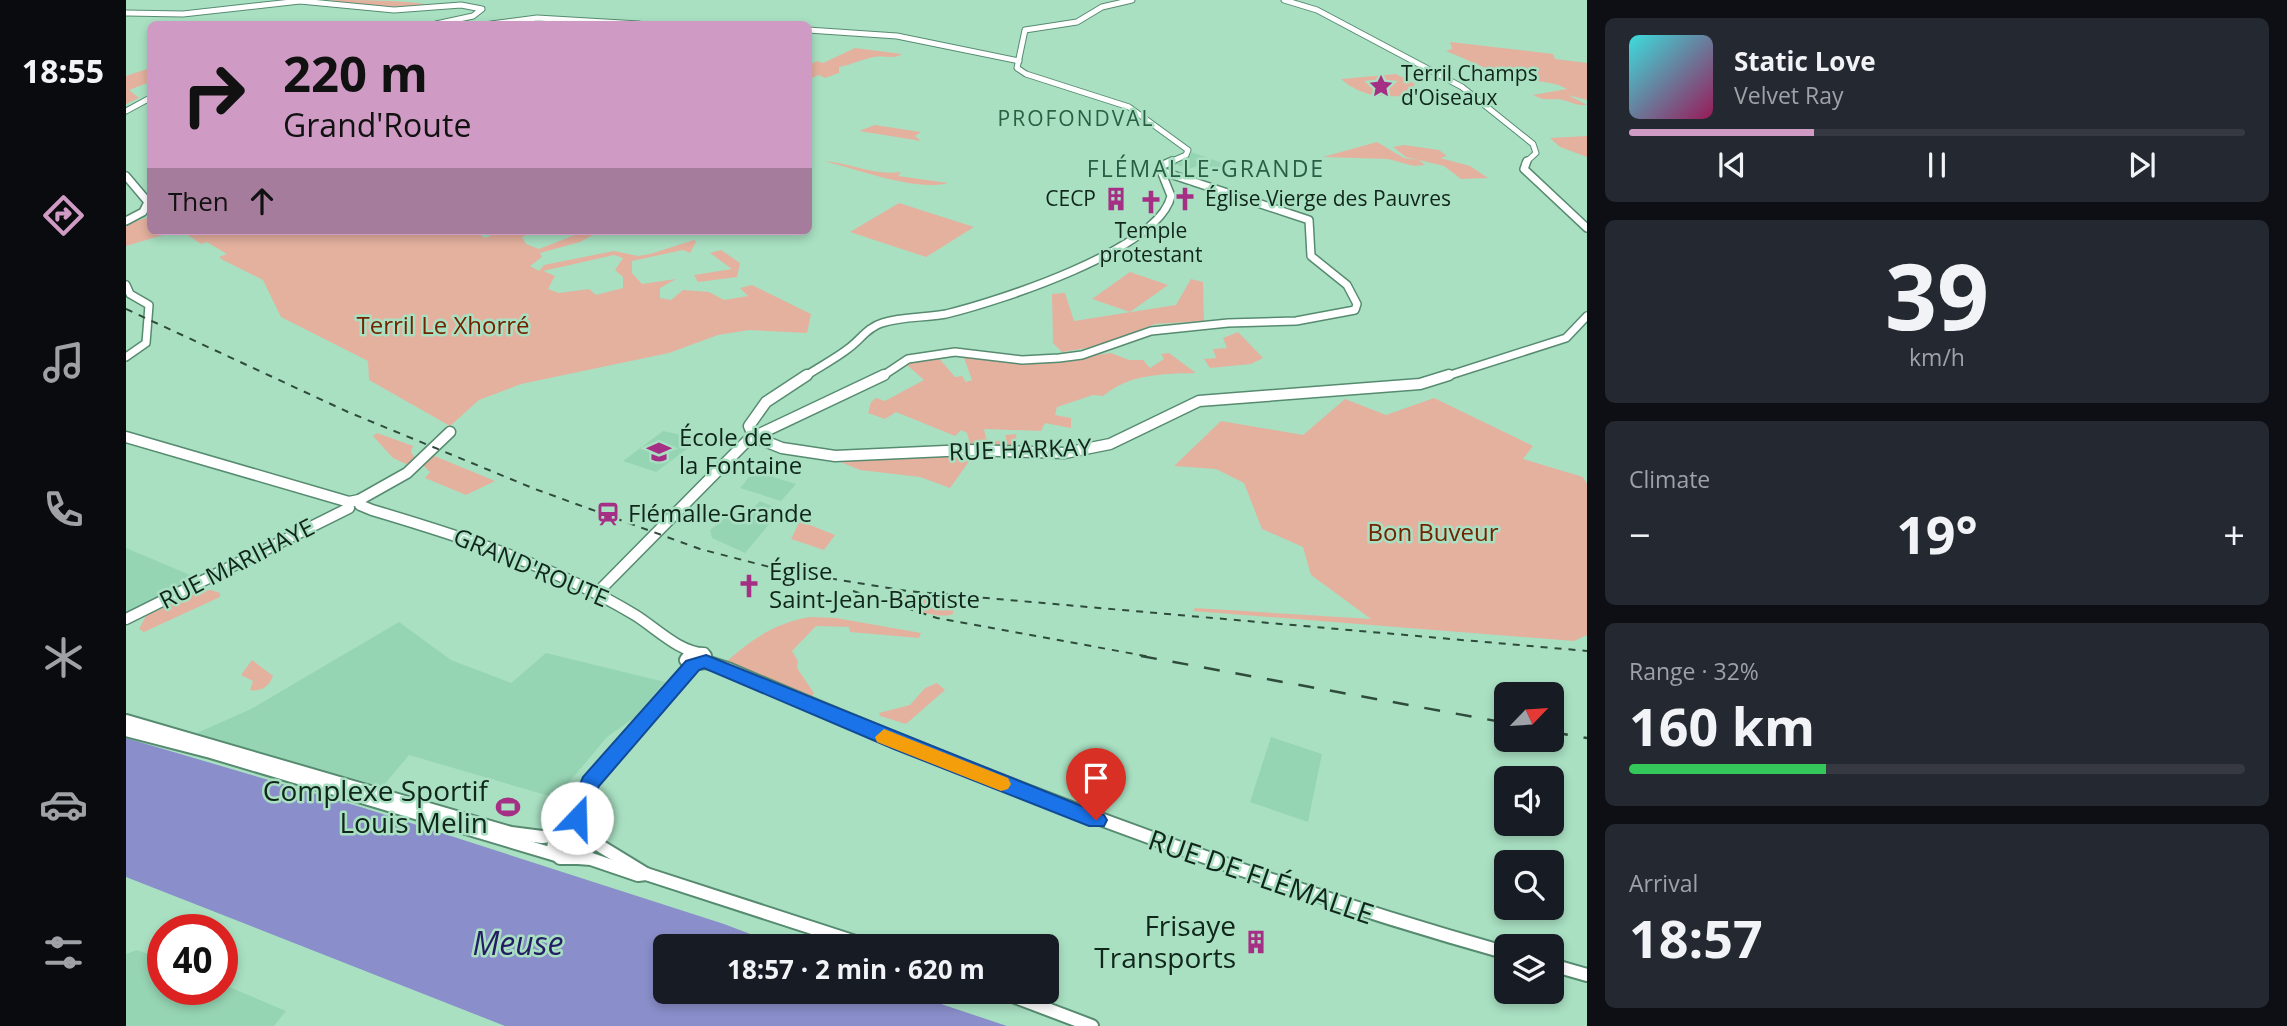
<!DOCTYPE html>
<meta charset="utf-8">
<style>
body{margin:0;font-family:"Open Sans",sans-serif;background:#242831;color:#f1f3f6;height:100vh;display:flex;flex-direction:column;font-size:26px;white-space:nowrap}
*{box-sizing:border-box;margin:0}
p{font-size:23px;color:#9ea1a6}
.icon{flex:none;width:38px;height:38px;fill:none;stroke:currentColor;stroke-width:2;stroke-linecap:round;stroke-linejoin:round}
.map{position:relative;flex:1;overflow:hidden}
.side{display:flex;flex-direction:column;gap:18px;padding:18px;background:#0d0f14;width:700px}
.side>*{flex:none}
.guide{position:absolute;left:21px;top:21px;width:665px;height:214px;border-radius:10px;box-shadow:0 4px 10px #0003;background:#cf9bc4;color:#111;overflow:hidden}
.needle{width:46px;rotate:65deg}
.tools{position:absolute;left:1368px;top:682px;display:grid;gap:14px}
.tools a{display:grid;place-items:center;width:70px;height:70px;border-radius:10px;background:#171b24;box-shadow:0 4px 10px #0003;font-size:35px}
.speed{position:absolute;left:21px;top:914px;display:flex;gap:14px;font-size:35px;font-weight:700;text-align:center}
.speed>*{display:grid;place-content:center;width:91px;height:91px;border-radius:50%;background:#171b24;box-shadow:0 4px 10px #0003;line-height:1}
.speed .limit{border:10px solid #d22;background:#fff;color:#111}
.pin{position:absolute;display:grid;place-items:center;width:60px;height:60px;color:#fff;margin:-72px -30px;border-radius:50% 50% 50% 0;rotate:-45deg;box-shadow:0 0 7px #0007}
.pin .icon{rotate:45deg}
.me{position:absolute;width:77px;margin:-38px;rotate:21deg;stroke-linejoin:round;filter:drop-shadow(0 0 5px #0008)}
.turn{display:flex;align-items:center;gap:24px;height:147px;padding:0 21px;font-size:32px}
.turn .icon{width:91px;height:91px;stroke-width:2.5}
.turn b{display:block;font-size:49px;line-height:60px}
.then{display:flex;align-items:center;height:66px;padding:0 21px;background:#0003;gap:14px;font-size:26px}
.big{font-size:52px;font-weight:700;line-height:1.1}
.side .card{flex:1;display:flex;flex-direction:column;justify-content:center;gap:10px;min-width:0;padding:0 24px;border-radius:10px;background:#242831}
.side .dial{align-items:center;gap:0}
.dial b{font-size:91px;line-height:1}
.song{display:flex;align-items:center;gap:21px}
.cover{width:84px;height:84px;border-radius:10px;background:linear-gradient(135deg,hsl(180 70% 55%),hsl(330 70% 35%))}
.played{height:7px;border-radius:4px;background:linear-gradient(90deg,#cf9bc4 30%,#363941 30%)}
.keys{display:flex;justify-content:space-around;direction:ltr}
.heat{display:flex;justify-content:space-between;align-items:center;font-size:38px;direction:ltr}
.charge{height:10px;border-radius:5px;background:linear-gradient(90deg,#34c759 32%,#363941 0)}
.trip{position:absolute;left:527px;top:934px;width:406px;height:70px;border-radius:10px;background:#171b24;box-shadow:0 4px 10px #0003;font-weight:700;line-height:70px;text-align:center}
main{display:flex;flex:1;min-height:0}
.tabs{display:flex;flex-direction:column;width:126px;justify-content:space-around;align-items:center;background:#090b0e;color:#9ea1a6}
.tabs .icon{width:49px;height:49px}
.tabs .active{color:#cf9bc4}
.tabs b{font-size:32px;color:#f1f3f6}
.map>svg:first-child{display:block}
.built{fill:#96d5b4}
.green{fill:#e4b19f;fill-rule:evenodd}
.water{fill:#8a8eca}
.lines{fill:none;stroke-linecap:round;stroke-linejoin:round}
.secondary-far3-casing{stroke:#568b70;stroke-width:7}
.secondary-far2-casing{stroke:#568b70;stroke-width:10}
.secondary-far1-casing{stroke:#568b70;stroke-width:13}
.secondary-casing{stroke:#568b70;stroke-width:16}
.secondary-far3{stroke:#fff;stroke-width:5}
.secondary-far2{stroke:#fff;stroke-width:7}
.secondary-far1{stroke:#fff;stroke-width:10}
.secondary{stroke:#fff;stroke-width:12}
.rail-far1{stroke:#2f4b3c;stroke-width:2;stroke-dasharray:7 7;stroke-linecap:butt}
.rail{stroke:#2f4b3c;stroke-width:2.5;stroke-dasharray:16 16;stroke-linecap:butt}
.route{fill:#1a73e8;stroke:#114b97;stroke-width:2}
.slow{fill:#f59e0b}
.labels{text-anchor:middle;stroke-width:5;stroke-linejoin:round;paint-order:stroke}
.far-poi-label{font-size:21px;fill:#10261b;stroke:#a9e0c2;text-anchor:start}
.far-neighbourhood-label{font-size:21px;letter-spacing:2px;fill:#2a5e45;stroke:#a9e0c2}
.far-quarter-label{font-size:23px;letter-spacing:2px;fill:#2a5e45;stroke:#a9e0c2}
.park-label{font-size:24px;fill:#722400;stroke:#a9e0c2}
.poi-label{font-size:24px;fill:#10261b;stroke:#a9e0c2;text-anchor:start}
.street-label{font-size:24px;fill:#10261b;stroke:#a9e0c2}
.near-poi-label{font-size:28px;fill:#10261b;stroke:#a9e0c2;text-anchor:end}
.near-street-label{font-size:28px;fill:#10261b;stroke:#a9e0c2}
.near-water-label{font-size:32px;font-style:italic;fill:#241d63;stroke:#a9e0c2}
</style>
<main>
<nav class="tabs">
<b>18:55</b>
<svg class="icon active" aria-label="directions" viewBox="0 0 24 24"><path d="M12 3l9 9-9 9-9-9zM9 14v-3h6M13 9l2 2-2 2"/></svg>
<svg class="icon" aria-label="music" viewBox="0 0 24 24"><path d="M9 18V5l10-2v13"/><circle cx="6" cy="18" r="3"/><circle cx="16" cy="16" r="3"/></svg>
<svg class="icon" aria-label="phone" viewBox="0 0 24 24"><path d="M5 4h4l2 5-3 2q2 4 5 5l2-3 5 2v4C11 20 4 13 5 4z"/></svg>
<svg class="icon" aria-label="climate" viewBox="0 0 24 24"><path d="M12 3v18M4 7l16 10M4 17L20 7"/></svg>
<svg class="icon" aria-label="car" viewBox="0 0 24 24"><path d="M5 17H2v-5l4-1 3-4h7l3 4 3 1v5h-3M9 17h6M6 11h13"/><circle cx="7" cy="17" r="2"/><circle cx="17" cy="17" r="2"/></svg>
<svg class="icon" aria-label="filters" viewBox="0 0 24 24"><path d="M4 7h16M4 17h16"/><circle cx="9" cy="7" r="2"/><circle cx="15" cy="17" r="2"/></svg>
</nav>
<div class="map">
<svg width="1461" height="1026" viewBox="0 0 1461 1026">
<rect width="100%" height="100%" fill="#a9e0c2"/>
<g class="built">
<path d="M1065,152l37,13 -11,6 -16,-6 -13,4 -15,-6z"/>
<path d="M537,431l23,5 9,7 -39,29 -33,-11z"/>
<path d="M637,474l33,10 -15,17 -41,-13 10,-12z"/>
<path d="M634,501l21,9 -36,43 -33,-15 -2,-8 20,-16 13,4z"/>
<path d="M0,548l69,29 -2,5 -67,32z"/>
<path d="M273,622l52,38 60,23 35,-30 119,29 -31,36 -27,19 -51,61 -147,-43 -29,35 -183,-57 54,-24z"/>
<path d="M1145,737l51,17 -14,68 -58,-20z"/>
<path d="M11,950l26,9v30h59v-5l64,27 -12,15h-148v-72z"/>
</g>
<g class="green">
<path d="M201,0c22,0 91,0 106,6l-50,1z"/>
<path d="M1324,42l103,12 2,5 32,4v37l-19,-5 19,10c-11,1 -15,-3 -24,-5 -13,-2 -18,2 -30,-5l34,-6c-17,-10 -37,-6 -55,-12 -23,-6 -46,-18 -66,-26l6,-2z"/>
<path d="M729,48l47,6c-10,6 -17,1 -28,3 -12,2 -23,8 -35,10v6l-14,5 -6,-3 -10,4v-14l8,-4 6,2z"/>
<path d="M24,68v14l-21,8 10,8 -13,6v-28z"/>
<path d="M1270,74l19,10 -9,12c-25,1 -44,1 -65,-17z"/>
<path d="M749,125l46,7 -6,4 6,5 -62,-10z"/>
<path d="M1461,136v21l-27,-10 -10,-9z"/>
<path d="M1251,142l27,16 15,2 6,5 -11,1 -26,-7 -65,-2z"/>
<path d="M1278,145l35,5 8,6 -7,2 30,8 18,12 -27,1 -17,-13 -38,-9 -13,-10z"/>
<path d="M698,161c26,2 51,15 77,11l-3,4 50,7c-31,9 -92,-14 -124,-22z"/>
<path d="M773,203l75,24 -48,30 -76,-25z"/>
<path d="M24,217v14h11l2,4 -37,11v-22z"/>
<path d="M56,231h138l2,4 4,-4h152l-1,2 8,5 16,-7h33l-12,6 4,7 13,5 46,-18h15l-20,11 -40,11 2,4 -12,9 9,5 5,-6 70,-14 24,5 12,-2 44,-14 2,2 -6,11 -7,-3 -51,11v12l10,11 34,-5 -16,9v10l11,2 12,-10 26,2 15,8 24,-4 -8,-8 12,-3 59,29 -4,19 -58,-3 -31,5 -49,18 -148,31 -42,16 -29,26 -81,-46 -1,-19 -87,-44 -18,-37 -40,-20 -4,-3 8,-3 -20,-12 -6,2zM488,255l9,3 -8,12 8,7v11l-27,7 -7,-6 -30,4 -11,-4 7,-13 -12,-5z"/>
<path d="M595,250l19,13 -3,14 -39,5 -4,-7 38,-6 -22,-16z"/>
<path d="M1004,272l38,13 -38,27 -38,-13z"/>
<path d="M1065,279l12,3 1,39 -49,3 -61,23 -32,5 -9,-9 -1,-49 13,-1 9,28 102,-16z"/>
<path d="M1112,332l25,26 -12,6 -41,4 -6,-9 12,-1 -3,-9 14,-1 -4,-10z"/>
<path d="M985,353l18,7h14l7,8 14,-9 -3,-5 8,-1 27,20c-36,1 -66,1 -93,23l-10,-1 -36,12 -2,8 16,3v10l-26,-5 -4,8 -57,-2 2,9 7,4 13,-3 -1,-4 11,-1 1,11 -3,3 -43,-1 -4,-14 -6,-3 -6,6 -59,-24 -11,7 -17,-6 3,-11 5,-4 9,3 39,-21 -17,-15 18,-8h13l17,20 7,-1 4,6 6,-2 -9,-25 61,9z"/>
<path d="M1308,398l99,48 -10,13 60,18 4,7v151l-13,6 -381,-30 2,-3 176,11 -60,-44 -8,-28 -41,-18 -18,-46 -28,-14 -42,-3 47,-45 82,14 42,-36 41,16z"/>
<path d="M251,433l36,13 -2,6 5,7 -10,5 -13,-6 -20,-22z"/>
<path d="M849,453l-25,35 -30,-11 -60,-7 -29,-12 56,2z"/>
<path d="M306,455l63,26 -29,14 -41,-17 5,-6 -8,-8z"/>
<path d="M674,521l35,14 -11,15 -33,-11z"/>
<path d="M85,590l9,3v4l-76,35 -5,-3 7,-13 53,-25z"/>
<path d="M765,593l59,6 3,3v12c-16,6 -50,-7 -65,-16z"/>
<path d="M684,617l26,1 85,15 -2,5 -69,-6 -1,-5 -33,-1 -24,25 6,10 -1,7 17,25 -4,6 -83,-38c27,-23 48,-38 83,-44z"/>
<path d="M126,660l21,16c-4,10 -11,16 -23,14l3,-9 -12,-6z"/>
<path d="M811,683l8,7 -39,34 -26,-8 -1,-3 31,-8 15,-17z"/>
</g>
<path class="water" d="M0,738l238,70 360,116 60,23h-119v45h240l102,34h-502l-379,-149z"/>
<g class="lines">
<g class="secondary-far3-casing">
<g id="secondary-far3">
<path d="M1006,0l-30,7 -25,15 -52,8 -8,38 9,6 103,33 59,43 -2,5 -18,8"/>
<path d="M1158,0l33,10 145,77 71,57 3,9 -11,10"/>
<path d="M0,13l57,1 117,-13 94,9 67,-5 21,4 -9,7 -37,8"/>
<path d="M365,24l46,-6 102,6"/>
<path d="M682,30l89,6 122,25"/>
<path d="M0,111l24,-13"/>
</g>
</g>
<g class="secondary-far2-casing">
<g id="secondary-far2">
<path d="M1401,161l-3,8 63,59"/>
<path d="M1035,171l-2,-4 13,-6"/>
<path d="M0,176l22,26 -5,10 -17,9"/>
<path d="M0,285l4,9 19,11 -3,38 -20,14"/>
<path d="M678,377c15,-10 31,-18 45,-29 11,-8 19,-21 33,-25 21,-7 43,-5 64,-9 50,-12 213,-64 225,-118l-10,-25"/>
<path d="M755,377l27,-18 47,-7 67,8 37,-2 23,-3 69,-24 77,-8 68,-2 59,-11 2,-6 -10,-19 -36,-29 -2,-36 -148,-49"/>
<path d="M1318,377l122,-39 21,-22"/>
</g>
</g>
<g class="secondary-far1-casing">
<g id="secondary-far1">
<path d="M626,433l-3,-7 17,-24 41,-27"/>
<path d="M0,437l223,65 10,-2 1,5 12,5c91,27 182,56 263,105 21,13 45,38 69,38l1,4"/>
<path d="M631,438l25,10 53,8 133,-6 97,3 45,-9 89,-43 221,-17 29,-9"/>
<path d="M233,500l48,-27 43,-41"/>
<path d="M471,593l152,-154 135,-64"/>
<path d="M0,619l223,-111"/>
<path d="M562,657l3,-4"/>
</g>
</g>
<g class="secondary-casing">
<g id="secondary">
<path d="M563,656l-3,4 4,4 16,-2 22,7c255,109 512,209 779,284"/>
<path d="M579,656l1,6"/>
<path d="M0,721l385,112 31,4 17,-2"/>
<path d="M0,730l85,22 345,103"/>
<path d="M448,829l16,-46 103,-118"/>
<path d="M448,829l14,5 3,12 -13,12h-18l-7,-8c0,-13 9,-18 21,-21z"/>
<path d="M466,841l54,33"/>
<path d="M452,858l13,1 47,16 8,-1 225,73"/>
<path d="M1426,965l35,10"/>
<path d="M876,992l90,34"/>
</g>
</g>
<use href="#secondary-far3" class="secondary-far3"/>
<use href="#secondary-far2" class="secondary-far2"/>
<use href="#secondary-far1" class="secondary-far1"/>
<use href="#secondary" class="secondary"/>
<g class="rail-far1">
<path d="M0,309l222,103 187,77 165,60 85,22 122,20 680,60"/>
<path d="M727,591l84,27 214,39"/>
</g>
<g class="rail">
<path d="M1015,656l366,67"/>
<path d="M1426,732l35,6"/>
</g>
</g>
<path class="route" d="M580,655l398,160 3,5 -3,6h-15l-195,-77 -190,-81 -5,2 -100,116 -15,38h-15l-3,-6 17,-41 103,-116z"/>
<path class="slow" d="M758,729l124,49 3,6 -3,5 -7,2 -124,-49 -2,-5z"/>
<defs>
<g id="sight-bare" transform="scale(1.89)"><path d="M0-6L1.8-2.2L6-1.7L2.9 1.2L3.7 5.4L0 3.3L-3.7 5.4L-2.9 1.2L-6-1.7L-1.8-2.2Z" fill="#a62f86" stroke="#a9e0c2" stroke-width="2.5" paint-order="stroke"/></g>
<g id="building-bare" transform="scale(1.89)"><path d="M-4-6H4V6H1V3H-1V6H-4ZM-2.5-4.3h1.7v1.8h-1.7ZM.8-4.3h1.7v1.8H.8ZM-2.5-1h1.7V.8h-1.7ZM.8-1h1.7V.8H.8Z" fill="#a62f86" stroke="#a9e0c2" stroke-width="2.5" paint-order="stroke"/></g>
<g id="church-bare" transform="scale(1.89)"><path d="M-1.2-6h2.4v3.5h3.3v2.4h-3.3V6h-2.4V-.1h-3.3v-2.4h3.3Z" fill="#a62f86" stroke="#a9e0c2" stroke-width="2.5" paint-order="stroke"/></g>
<g id="school-bare" transform="scale(1.89)"><path d="M0-5L7-2L0 1L-7-2ZM-4 1L0 2.5L4 1V4Q0 6-4 4Z" fill="#a62f86" stroke="#a9e0c2" stroke-width="2.5" paint-order="stroke"/></g>
<g id="station-bare" transform="scale(1.89)"><path d="M-3-6H3Q5-6 5-4V2Q5 4 3 4L4.5 6H3L1.5 4h-3L-3 6H-4.5L-3 4Q-5 4-5 2V-4Q-5-6-3-6ZM-3.5-4v3h7v-3ZM-3.5 1v1.5H-2V1ZM2 1v1.5H3.5V1Z" fill="#a62f86" stroke="#a9e0c2" stroke-width="2.5" paint-order="stroke"/></g>
<g id="stadium-bare" transform="scale(1.89)"><path d="M0-5a6.5 5 0 1 0 0 10a6.5 5 0 1 0 0-10ZM-3.5-1.8h7v3.6h-7Z" fill="#a62f86" stroke="#a9e0c2" stroke-width="2.5" paint-order="stroke"/></g>
</defs>
<g fill-rule="evenodd">
<use href="#sight-bare" x="1255" y="86"/>
<use href="#building-bare" x="990" y="199"/>
<use href="#church-bare" x="1059" y="199"/>
<use href="#church-bare" x="1025" y="202"/>
<use href="#school-bare" x="533" y="452"/>
<use href="#station-bare" x="482" y="514"/>
<use href="#church-bare" x="623" y="586"/>
<use href="#stadium-bare" x="382" y="807"/>
<use href="#building-bare" x="1130" y="942"/>
</g>
<g class="labels">
<g class="far-poi-label">
<text x="1275" y="81">Terril Champs<tspan x="1275" dy="24">d'Oiseaux</tspan></text>
<text x="970" y="206" text-anchor="end">CECP</text>
<text x="1079" y="206">Église Vierge des Pauvres</text>
<text x="1025" y="238" text-anchor="middle">Temple<tspan x="1025" dy="24">protestant</tspan></text>
</g>
<g class="far-neighbourhood-label">
<text x="950" y="126">PROFONDVAL</text>
</g>
<g class="far-quarter-label">
<text x="1080" y="177">FLÉMALLE-GRANDE</text>
</g>
<g class="park-label">
<text x="317" y="334">Terril Le Xhorré</text>
<text x="1307" y="541">Bon Buveur</text>
</g>
<g class="poi-label">
<text x="553" y="446">École de<tspan x="553" dy="28">la Fontaine</tspan></text>
<text x="502" y="522">Flémalle-Grande</text>
<text x="643" y="580">Église<tspan x="643" dy="28">Saint-Jean-Baptiste</tspan></text>
</g>
<g class="street-label">
<text transform="translate(894 450) rotate(-2)" y="8">RUE HARKAY</text>
<text transform="translate(111 564) rotate(-27)" y="8">RUE MARIHAYE</text>
<text transform="translate(405 568) rotate(23)" y="8">GRAND'ROUTE</text>
</g>
<g class="near-poi-label">
<text x="362" y="801">Complexe Sportif<tspan x="362" dy="32">Louis Melin</tspan></text>
<text x="1110" y="936">Frisaye<tspan x="1110" dy="32">Transports</tspan></text>
</g>
<g class="near-street-label">
<text transform="translate(1135 877) rotate(19)" y="10">RUE DE FLÉMALLE</text>
</g>
<g class="near-water-label">
<text x="392" y="955">Meuse</text>
</g>
</g>
</svg>
<div class="tools">
<a><svg class="needle" viewBox="-14 -14 28 28"><path d="M0-13l5 13h-10z" fill="#e53935"/><path d="M0 13l5-13h-10z" fill="#9ea1a6"/></svg></a>
<a><svg class="icon" aria-label="sound" viewBox="0 0 24 24"><path d="M4 9h4l5-4v14l-5-4H4zM17 9q2 3 0 6"/></svg></a>
<a><svg class="icon" aria-label="search" viewBox="0 0 24 24"><circle cx="10" cy="10" r="6"/><path d="M15 15l6 6"/></svg></a>
<a><svg class="icon" aria-label="layers" viewBox="0 0 24 24"><path d="M12 4l9 5-9 5-9-5zM3 14l9 5 9-5"/></svg></a>
</div>
<div class="speed"><div class="limit">40</div></div>
<div class="pin" style="left:970px;top:820px;background:#d93025"><svg class="icon" aria-label="arrive" viewBox="0 0 24 24"><path d="M6 21V4h12l-3 4 3 4H6"/></svg></div>
<svg class="me" style="left:451px;top:818px" viewBox="-20 -20 40 40"><circle r="19" fill="#fff"/><path d="M0-13L10 11 0 6-10 11z" fill="#1a73e8"/></svg>
<div class="trip">18:57 · 2 min · 620 m</div>
<div class="guide">
<div class="turn"><svg class="icon" aria-label="right" viewBox="0 0 24 24"><path d="M7 20v-9h11M14 6l5 5-5 5"/></svg><div><b>220 m</b>Grand'Route</div></div>
<div class="then">Then<svg class="icon" aria-label="ahead" viewBox="0 0 24 24"><path d="M12 20V5M6 11l6-6 6 6"/></svg></div>
</div>
</div>
<section class="side">
<div class="card">
<div class="song"><i class="cover"></i><div><b>Static Love</b><p>Velvet Ray</p></div></div>
<div class="played"></div>
<div class="keys"><svg class="icon" aria-label="previous" viewBox="0 0 24 24"><path d="M18 5L8 12l10 7zM5 5v14"/></svg><svg class="icon" aria-label="pause" viewBox="0 0 24 24"><path d="M8 5v14M16 5v14"/></svg><svg class="icon" aria-label="next" viewBox="0 0 24 24"><path d="M6 5l10 7-10 7zM19 5v14"/></svg></div>
</div>
<div class="card dial"><b>39</b><p>km/h</p></div>
<div class="card"><p>Climate</p>
<div class="heat"><a>−</a><b class="big">19°</b><a>+</a></div>
</div>
<div class="card"><p>Range · 32%</p><b class="big">160 km</b><div class="charge"></div></div>
<div class="card"><p>Arrival</p><b class="big">18:57</b></div>
</section>
</main>
